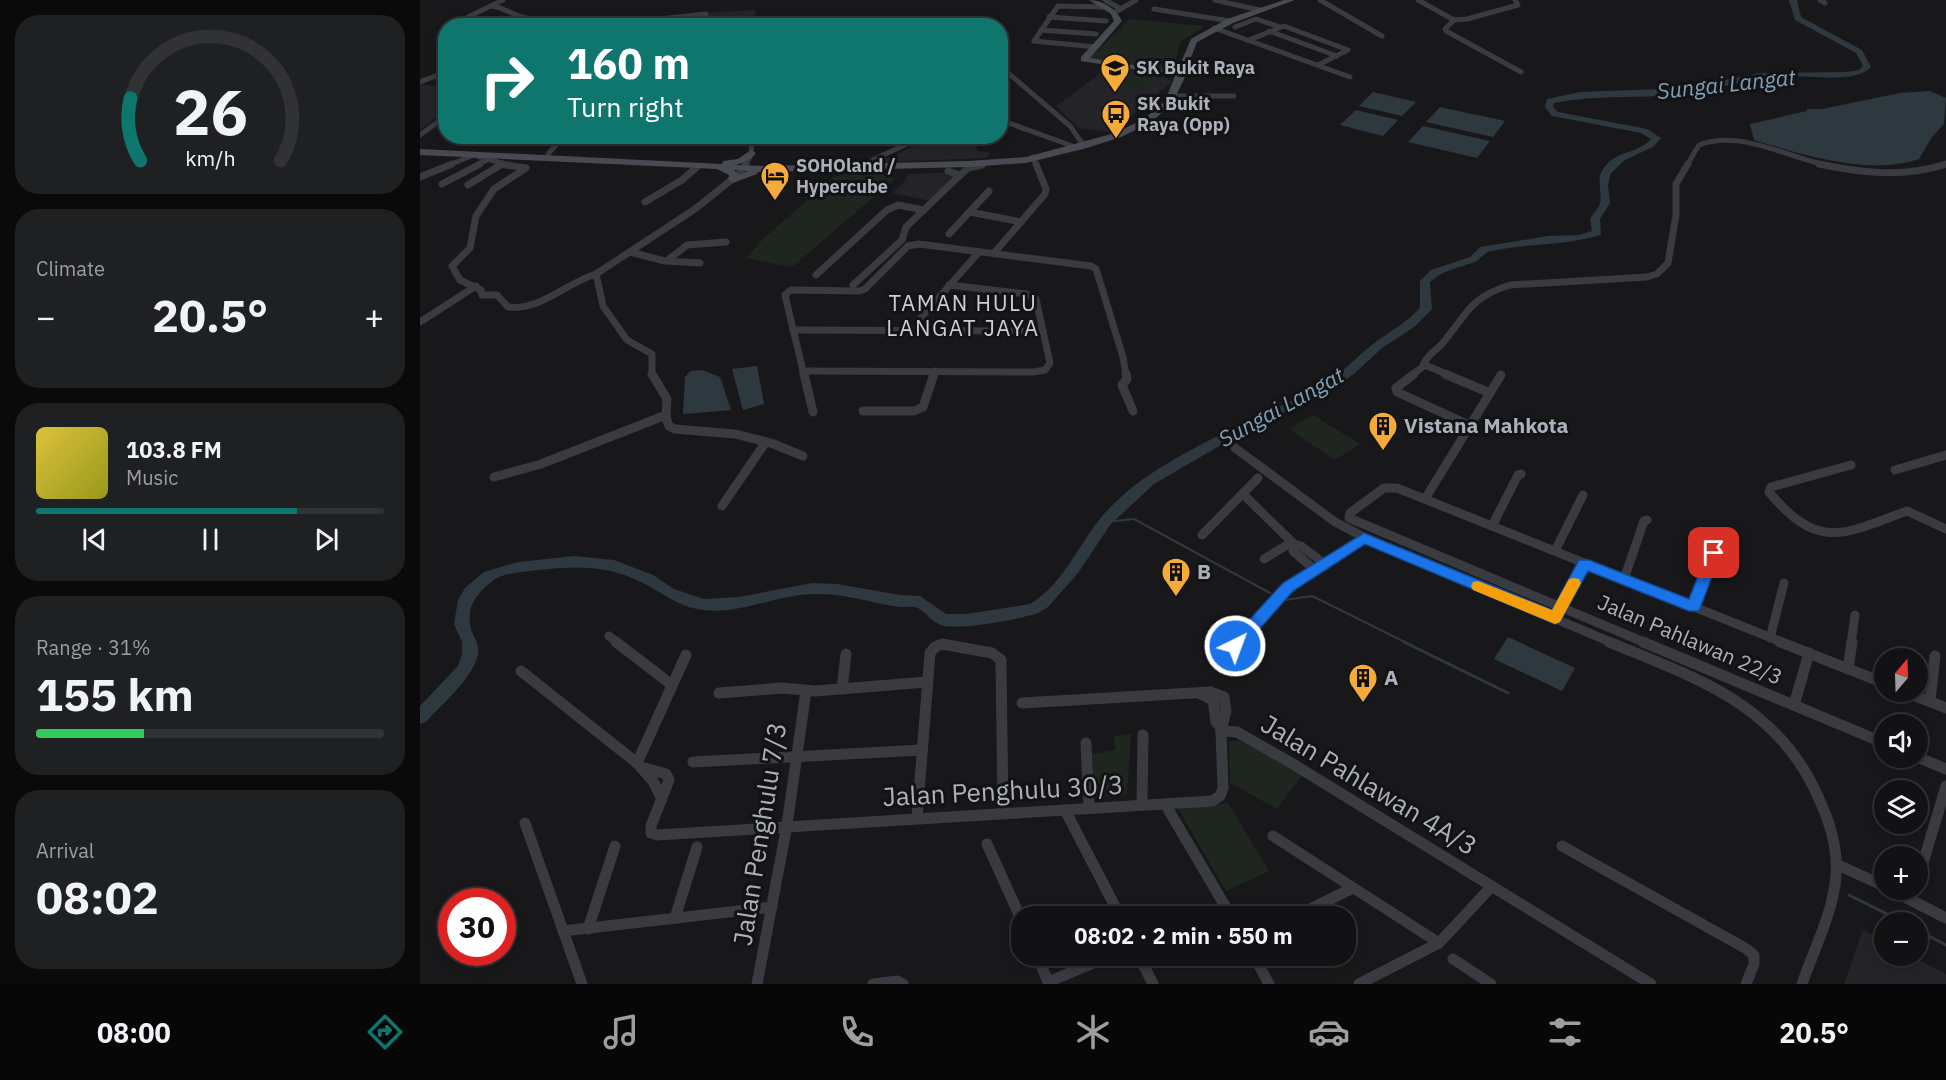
<!DOCTYPE html>
<meta charset="utf-8">
<style>
body{margin:0;font-family:"IBM Plex Sans",sans-serif;background:#1f2022;color:#f1f3f6;height:100vh;display:flex;flex-direction:column;font-size:22px;white-space:nowrap}
*{box-sizing:border-box;margin:0}
p{font-size:20px;color:#9c9ea0}
.icon{flex:none;width:33px;height:33px;fill:none;stroke:currentColor;stroke-width:2;stroke-linecap:round;stroke-linejoin:round}
.map{position:relative;flex:1;overflow:hidden}
.sheet{display:flex;flex-direction:column;gap:15px;padding:15px;background:#0a0a0b;width:420px}
.sheet>*{flex:none}
.banner{position:absolute;left:18px;top:18px;width:570px;height:126px;border-radius:24px;box-shadow:0 3px 9px #0003,0 0 0 2px #313234;background:#0f766e;color:#fff;overflow:hidden}
.needle{width:39px;rotate:19deg}
.fabs{position:absolute;left:1454px;top:648px;display:grid;gap:12px}
.fabs a{display:grid;place-items:center;width:54px;height:54px;border-radius:50%;background:#121214;box-shadow:0 3px 9px #0003,0 0 0 2px #313234;font-size:30px}
.speed{position:absolute;left:18px;top:888px;display:flex;gap:12px;font-size:30px;font-weight:700;text-align:center}
.speed>*{display:grid;place-content:center;width:78px;height:78px;border-radius:50%;background:#121214;box-shadow:0 3px 9px #0003,0 0 0 2px #313234;line-height:1}
.speed .limit{border:9px solid #d22;background:#fff;color:#111}
.pin{position:absolute;display:grid;place-items:center;width:51px;height:51px;color:#fff;margin:-26px;border-radius:12px;box-shadow:0 3px 9px #0006}
.me{position:absolute;width:66px;margin:-33px;rotate:42deg;stroke-linejoin:round;filter:drop-shadow(0 0 4px #0008)}
.turn{display:flex;align-items:center;gap:21px;height:126px;padding:0 30px;font-size:27px}
.turn .icon{width:78px;height:78px;stroke-width:2.5}
.turn b{display:block;font-size:42px;line-height:51px}
.big{font-size:45px;font-weight:700;line-height:1.1}
.sheet .widget{flex:1;display:flex;flex-direction:column;justify-content:center;gap:9px;min-width:0;padding:0 21px;border-radius:24px;background:#1f2022}
.sheet .dial{align-items:center;gap:0}
.dial svg{height:156px;overflow:visible;fill:none;stroke:#313234;stroke-width:7;stroke-linecap:round;text-anchor:middle}
.dial text{fill:#f1f3f6;stroke:none}
.song{display:flex;align-items:center;gap:18px}
.cover{width:72px;height:72px;border-radius:9px;background:linear-gradient(135deg,hsl(50 70% 55%),hsl(60 70% 35%))}
.played{height:6px;border-radius:3px;background:linear-gradient(90deg,#0f766e 75%,#313234 75%)}
.keys{display:flex;justify-content:space-around;direction:ltr}
.heat{display:flex;justify-content:space-between;align-items:center;font-size:33px;direction:ltr}
.charge{height:9px;border-radius:4px;background:linear-gradient(90deg,#34c759 31%,#313234 0)}
.trip{position:absolute;left:591px;top:906px;width:345px;height:60px;border-radius:24px;background:#121214;box-shadow:0 3px 9px #0003,0 0 0 2px #313234;font-weight:700;line-height:60px;text-align:center}
.tabs{display:flex;height:96px;justify-content:space-around;align-items:center;background:#070708;color:#9c9ea0}
.tabs .icon{width:42px;height:42px}
.tabs .current{color:#0f766e}
.tabs b{font-size:27px;color:#f1f3f6}
main{display:flex;flex:1;min-height:0}
.map>svg:first-child{display:block}
.built{fill:#242428}
.green{fill:#1e261f}
.water{fill:#2e383f}
.lines{fill:none;stroke-linecap:round;stroke-linejoin:round}
.stream-far1{stroke:#2e383f;stroke-width:2}
.stream{stroke:#2e383f;stroke-width:3}
.river{fill:#2e383f;fill-rule:evenodd}
.street-far3{stroke:#393b40;stroke-width:5}
.street-far2{stroke:#393b40;stroke-width:7}
.street-far1{stroke:#393b40;stroke-width:9}
.street{stroke:#393b40;stroke-width:11}
.secondary{fill:#474a50;fill-rule:evenodd}
.route{fill:#1a73e8;stroke:#114b97;stroke-width:1.5}
.slow{fill:#f59e0b}
.labels{text-anchor:middle;stroke-width:6;stroke-linejoin:round;paint-order:stroke}
.far-poi-label{font-size:18px;font-weight:bold;fill:#abb0ba;stroke:#131316;text-anchor:start}
.poi-label{font-size:21px;font-weight:bold;fill:#abb0ba;stroke:#131316;text-anchor:start}
.street-label{font-size:21px;fill:#abb0ba;stroke:#131316}
.water-label{font-size:22px;font-style:italic;fill:#82a0b5;stroke:#131316}
.neighbourhood-label{font-size:22px;letter-spacing:1.5px;fill:#cccfd6;stroke:#131316}
.near-street-label{font-size:26px;fill:#abb0ba;stroke:#131316}
</style>
<main>
<section class="sheet">
<div class="widget dial"><svg viewBox="0 0 100 80">
<path d="M14 69A42 42 0 1 1 86 69"/>
<path d="M14 69A42 42 0 0 1 9 37" stroke="#0f766e"/>
<text x="50" y="56" font-size="32" font-weight="700">26</text>
<text x="50" y="72" font-size="11">km/h</text>
</svg></div>
<div class="widget"><p>Climate</p>
<div class="heat"><a>−</a><b class="big">20.5°</b><a>+</a></div>
</div>
<div class="widget">
<div class="song"><i class="cover"></i><div><b>103.8 FM</b><p>Music</p></div></div>
<div class="played"></div>
<div class="keys"><svg class="icon" aria-label="previous" viewBox="0 0 24 24"><path d="M18 5L8 12l10 7zM5 5v14"/></svg><svg class="icon" aria-label="pause" viewBox="0 0 24 24"><path d="M8 5v14M16 5v14"/></svg><svg class="icon" aria-label="next" viewBox="0 0 24 24"><path d="M6 5l10 7-10 7zM19 5v14"/></svg></div>
</div>
<div class="widget"><p>Range · 31%</p><b class="big">155 km</b><div class="charge"></div></div>
<div class="widget"><p>Arrival</p><b class="big">08:02</b></div>
</section>
<div class="map">
<svg width="1526" height="984" viewBox="0 0 1526 984">
<rect width="100%" height="100%" fill="#18181b"/>
<g class="built">
<path d="M335,10l-1,15 -58,1 8,-13z"/>
<path d="M690,66l54,10 8,6 -60,50 -33,-4 -23,-22z"/>
<path d="M0,84l26,4 -1,22 -25,20z"/>
<path d="M556,140l-1,5 4,6 12,2 -5,5 -100,4v-4l6,-1 25,-13z"/>
<path d="M537,172l-27,29 -38,-8 13,-12 3,-7z"/>
<path d="M1443,930l21,11v15h27l35,18v10h-102z"/>
</g>
<g class="green">
<path d="M710,19l75,7 -25,16 -6,25 -8,3 -76,-12z"/>
<path d="M691,70l47,8 -21,15 -43,-12z"/>
<path d="M447,169l22,6 6,4 -103,88 -46,-9 18,-20 70,-61z"/>
<path d="M893,415l47,29 -25,16 -46,-31z"/>
<path d="M711,734l-4,61 -33,3 -2,-44 23,-4 -1,-14z"/>
<path d="M809,741h12l61,34 -25,34 -47,-26z"/>
<path d="M808,803l41,68 -43,20 -48,-83z"/>
</g>
<g class="water">
<path d="M1510,91l16,7 -2,26 -12,13 -13,22c-50,17 -116,-4 -165,-19l-4,-16 57,-13v-2h15l78,-16z"/>
<path d="M953,92l43,10 -14,14 -43,-10z"/>
<path d="M1020,107l65,14 -12,16 -67,-15z"/>
<path d="M936,110l42,10 -15,16 -43,-11z"/>
<path d="M1003,126l67,15 -13,17 -69,-16z"/>
<path d="M337,366l7,38 -21,6 -11,-41z"/>
<path d="M282,370l18,7 11,33 -48,4 2,-37 5,-6z"/>
<path d="M1088,637l67,31 -13,23 -68,-32z"/>
</g>
<g class="lines">
<g class="stream-far1">
<path d="M685,522l29,-3 136,74"/>
<path d="M865,600l27,-4 95,47"/>
</g>
<g class="stream">
<path d="M984,642l104,51"/>
<path d="M1429,895l54,27"/>
<path d="M1497,930l29,15"/>
</g>
<path class="river" d="M1369,0h8l4,17 61,33 9,17c-16,17 -62,8 -84,9 -35,1 -66,13 -100,18 -44,5 -89,0 -133,9l-1,4 5,5 89,17 14,9 -8,9 -28,13 -14,13 -3,12 2,18 -10,16 1,16c-36,11 -74,8 -110,16 -8,2 -11,10 -19,12 -15,5 -30,8 -42,19l2,27 -18,18 -32,21 -27,25 -25,18 -83,39 -93,54 -44,41 -32,48 -30,34 -10,6c-22,7 -71,16 -94,13 -11,-2 -17,-13 -26,-18 -5,-2 -12,-1 -18,-1 -29,-4 -56,-14 -85,-13 -38,0 -74,21 -112,16 -25,-3 -41,-18 -62,-28 -35,-17 -64,-16 -102,-12 -15,2 -35,2 -48,12 -13,11 -24,23 -21,42 1,11 10,18 8,30 -4,23 -36,50 -52,68l-6,2v-18l38,-40 4,-12v-12l-8,-18 4,-24 7,-12 19,-16 34,-10 56,-6 40,4 39,15 21,14 30,10 35,-2 73,-14 25,1 63,11 20,1 26,18h20l64,-10c31,-18 47,-56 69,-84 10,-13 33,-34 47,-43 55,-37 116,-60 174,-91 20,-10 35,-28 53,-42 16,-12 33,-21 47,-36v-27l11,-11 39,-13 10,-10 68,-11 31,-1 13,-4 -2,-12c3,-5 9,-11 10,-16 3,-16 -7,-26 9,-41 12,-11 31,-10 42,-23l-10,-6 -89,-17 -7,-9 2,-8 33,-7 107,-4 72,-15 88,-1 12,-2 4,-4 -7,-13 -61,-33z"/>
<g class="street-far3">
<path d="M685,0l16,9"/>
<path d="M795,0l44,10"/>
<path d="M900,0l62,36"/>
<path d="M998,0l36,20 13,-1 51,-14 -3,-5"/>
<path d="M1400,0l5,3"/>
<path d="M71,6c13,1 22,10 35,12 60,12 120,2 180,-4l-4,12"/>
<path d="M734,9l76,12"/>
<path d="M694,13l22,-13"/>
<path d="M48,17l35,-17"/>
<path d="M629,17l57,4"/>
<path d="M1034,20l-9,9 1,2 75,41"/>
<path d="M815,27l21,-8 24,8"/>
<path d="M794,28l136,49"/>
<path d="M621,30l55,4"/>
<path d="M849,31l68,25"/>
<path d="M829,40l35,-14 64,24 -30,15"/>
<path d="M676,47l-62,-6 24,-35 47,1"/>
<path d="M580,66l70,60 14,20"/>
<path d="M0,82l26,-10"/>
<path d="M753,96h61"/>
<path d="M580,120l78,28"/>
<path d="M0,135l26,-19"/>
<path d="M108,136l34,3"/>
<path d="M219,136l4,2 48,-2"/>
<path d="M27,137l29,2 15,-3"/>
<path d="M128,154l16,-18"/>
<path d="M613,157l3,8"/>
<path d="M444,164l60,-28"/>
<path d="M29,165l25,-10 34,10"/>
<path d="M57,165l10,-5"/>
<path d="M80,165l2,-1"/>
<path d="M325,165l6,-10 1,-19"/>
<path d="M1267,165l12,-20c40,-16 87,12 127,20"/>
<path d="M1522,165l4,-1"/>
</g>
<g class="street-far2">
<path d="M79,164l27,4 -32,21 -18,27 -6,32 -18,18 8,14 21,10 1,5h15l11,12c32,4 58,-24 88,-33"/>
<path d="M1399,164c43,9 84,14 127,0"/>
<path d="M528,171l9,3 -2,6"/>
<path d="M0,177l32,-13"/>
<path d="M22,184l38,-20"/>
<path d="M48,185l34,-21"/>
<path d="M225,202l37,-22 15,-13"/>
<path d="M550,212l51,10"/>
<path d="M529,234l40,-43"/>
<path d="M210,252l35,9 35,2"/>
<path d="M574,253l51,-59 1,-5 -10,-25"/>
<path d="M248,260l19,-15 39,-3"/>
<path d="M396,275l71,-65 11,-5 26,5"/>
<path d="M433,285l49,-45 4,-13 49,-47 13,-12 14,-3"/>
<path d="M0,322l56,-36"/>
<path d="M373,330l250,1"/>
<path d="M497,330l2,-10 60,-68"/>
<path d="M1003,366c3,-10 11,-14 18,-21 26,-30 27,-47 69,-60l137,-8 10,-3 11,-11 8,-48v-31l12,-20"/>
<path d="M383,371l230,1 12,-2 5,-7 -14,-64 -10,-5 -77,-9"/>
<path d="M232,375v-21l-25,-14 -24,-34 -7,-32 99,-65 45,-36 6,-9"/>
<path d="M384,375l-19,-80 6,-5 68,1 6,-2 43,-43 11,-2 172,22 5,3 27,88 3,18"/>
<path d="M514,375l1,-4"/>
<path d="M992,375l13,-10 24,10"/>
</g>
<g class="street-far1">
<path d="M232,374l15,25 -1,18 3,9 6,3 60,5 36,9 32,13"/>
<path d="M384,374l9,38"/>
<path d="M706,374l1,5 -5,6 11,26"/>
<path d="M994,374l-18,14 1,4 74,34"/>
<path d="M1025,374l45,19"/>
<path d="M443,411h51l9,-4 11,-33"/>
<path d="M815,448l100,74 44,23 234,98"/>
<path d="M1431,465l-80,22 -2,5c50,60 75,42 138,19l39,18"/>
<path d="M1475,470l51,-15"/>
<path d="M74,477l47,-13 125,-49"/>
<path d="M823,494l51,50 7,2 24,18"/>
<path d="M1005,499l76,-124"/>
<path d="M302,506l43,-63"/>
<path d="M1072,526l26,-51 3,-1"/>
<path d="M782,535l56,-57"/>
<path d="M874,544l-1,7 22,19"/>
<path d="M1135,551l28,-56"/>
<path d="M844,559l28,-17"/>
<path d="M1204,579l20,-58 3,-1"/>
<path d="M1274,607l20,-57"/>
<path d="M1139,612l25,-48"/>
<path d="M189,636l9,7"/>
<path d="M1350,638l14,-55"/>
<path d="M819,643l49,-56 76,-49"/>
<path d="M1226,643l-297,-125 1,-5 34,-25h13l387,155"/>
<path d="M1431,643l4,-28"/>
</g>
<g class="street">
<path d="M196,642l56,43"/>
<path d="M1189,642c89,37 170,62 211,159 10,22 18,50 16,75 -3,37 -22,73 -34,108"/>
<path d="M1223,642l241,101"/>
<path d="M1360,642l104,41"/>
<path d="M815,647l5,-5"/>
<path d="M1428,669l4,-27"/>
<path d="M101,671l116,92 16,18 8,16"/>
<path d="M422,689l4,-35"/>
<path d="M1485,692l41,16"/>
<path d="M299,693l64,-5 32,3 112,-9"/>
<path d="M781,694l12,6 3,22 5,5"/>
<path d="M1510,701l5,-45"/>
<path d="M1374,705l15,-52"/>
<path d="M801,731l16,1 56,32 358,220"/>
<path d="M666,743l3,65"/>
<path d="M1497,757l29,12"/>
<path d="M273,762l229,-12"/>
<path d="M217,763l49,-108"/>
<path d="M221,767l25,7 3,6 -18,46v7l6,2 555,-34 8,-5 3,-8 -2,-57 5,-20 -2,-14 -14,-5 -188,11"/>
<path d="M745,804l66,112"/>
<path d="M722,805l1,-70"/>
<path d="M645,810l55,106"/>
<path d="M497,818l13,-165 5,-6 7,-3 50,9 9,7 2,153"/>
<path d="M105,823l57,161"/>
<path d="M853,836l166,107"/>
<path d="M567,844l35,77"/>
<path d="M1142,846l183,102 9,7v9l-8,20"/>
<path d="M1416,864l48,22"/>
<path d="M1497,883l29,-97"/>
<path d="M1471,890l55,28"/>
<path d="M876,916l57,-28"/>
<path d="M255,918l22,-71"/>
<path d="M168,929l27,-83"/>
<path d="M143,931l209,-24"/>
<path d="M617,956l12,28"/>
<path d="M719,956l14,28"/>
<path d="M834,956l15,28"/>
<path d="M1033,959l38,25"/>
<path d="M628,982l62,-26"/>
<path d="M337,984l30,-159 19,-134"/>
<path d="M453,984l24,-3 6,3"/>
<path d="M939,984l80,-41 53,-57"/>
</g>
<path class="secondary" d="M669,0c14,0 27,9 33,21l-32,37 87,14 14,-33 36,-20 57,-19h11l-62,23 -36,19 -12,31 1,2 -14,29 -22,19 -29,14 -34,11 -61,15 -57,4 -211,5 -1,2 -24,9 -5,-3 1,-5 -12,-6 -297,-14v-6l302,15 1,-3 15,-2 13,-9 5,3c-6,7 -12,10 -21,12l30,1 204,-5 57,-4 89,-24 29,-14 21,-18 10,-25 -94,-15v-4l33,-36 -3,-7zM314,170l14,1 -9,4z"/>
</g>
<path class="route" d="M944,533l188,77 27,-50h10l100,39 20,-50h10l2,4 -22,58h-10l-101,-40 -28,51 -5,2 -190,-80 -72,47 -53,60h-11l-2,-5 2,-4 54,-59z"/>
<path class="slow" d="M1154,578l5,1 2,4 -21,39 -5,2 -82,-34 -2,-4 2,-4 5,-1 74,29 17,-31z"/>
<defs>
<g id="school-pin" transform="scale(1.5)"><path d="M0 17L-7.5 6A9.5 9.5 0 1 1 7.5 6Z" fill="#f4ab37" stroke="#131316"/><path d="M0-5L7-2L0 1L-7-2ZM-4 1L0 2.5L4 1V4Q0 6-4 4Z" fill="#111"/></g>
<g id="bus-pin" transform="scale(1.5)"><path d="M0 17L-7.5 6A9.5 9.5 0 1 1 7.5 6Z" fill="#f4ab37" stroke="#131316"/><path d="M-5-6H5V4H4V6H2V4H-2V6H-4V4H-5ZM-3.5-4V0h7V-4ZM-3.5 1.2v1.5H-2V1.2ZM2 1.2v1.5H3.5V1.2Z" fill="#111"/></g>
<g id="hotel-pin" transform="scale(1.5)"><path d="M0 17L-7.5 6A9.5 9.5 0 1 1 7.5 6Z" fill="#f4ab37" stroke="#131316"/><path d="M-6-4.5h1.5V1H6V5H4.5V3h-9V5H-6ZM-4 0a1.8 1.8 0 1 1 3.6 0ZM.5 0V-2.5h3Q6-2.5 6 0Z" fill="#111"/></g>
<g id="building-pin" transform="scale(1.5)"><path d="M0 17L-7.5 6A9.5 9.5 0 1 1 7.5 6Z" fill="#f4ab37" stroke="#131316"/><path d="M-4-6H4V6H1V3H-1V6H-4ZM-2.5-4.3h1.7v1.8h-1.7ZM.8-4.3h1.7v1.8H.8ZM-2.5-1h1.7V.8h-1.7ZM.8-1h1.7V.8H.8Z" fill="#111"/></g>
</defs>
<g fill-rule="evenodd">
<use href="#school-pin" x="695" y="68"/>
<use href="#bus-pin" x="696" y="114"/>
<use href="#hotel-pin" x="355" y="176"/>
<use href="#building-pin" x="963" y="426"/>
<use href="#building-pin" x="756" y="572"/>
<use href="#building-pin" x="943" y="678"/>
</g>
<g class="labels">
<g class="far-poi-label">
<text x="716" y="74">SK Bukit Raya</text>
<text x="717" y="110">SK Bukit<tspan x="717" dy="21">Raya (Opp)</tspan></text>
<text x="376" y="172">SOHOland /<tspan x="376" dy="21">Hypercube</tspan></text>
</g>
<g class="poi-label">
<text x="984" y="433">Vistana Mahkota</text>
<text x="777" y="579">B</text>
<text x="964" y="685">A</text>
</g>
<g class="street-label">
<text transform="translate(1270 640) rotate(23)" y="7">Jalan Pahlawan 22/3</text>
</g>
<g class="water-label">
<text transform="translate(1306 84) rotate(-6)" y="8">Sungai Langat</text>
<text transform="translate(861 407) rotate(-29)" y="8">Sungai Langat</text>
</g>
<g class="neighbourhood-label">
<text x="543" y="311">TAMAN HULU<tspan x="543" dy="25">LANGAT JAYA</tspan></text>
</g>
<g class="near-street-label">
<text transform="translate(949 785) rotate(31)" y="9">Jalan Pahlawan 4A/3</text>
<text transform="translate(583 791) rotate(-3)" y="9">Jalan Penghulu 30/3</text>
<text transform="translate(340 834) rotate(-81)" y="9">Jalan Penghulu 7/3</text>
</g>
</g>
</svg>
<div class="fabs">
<a><svg class="needle" viewBox="-14 -14 28 28"><path d="M0-13l5 13h-10z" fill="#e53935"/><path d="M0 13l5-13h-10z" fill="#9c9ea0"/></svg></a>
<a><svg class="icon" aria-label="sound" viewBox="0 0 24 24"><path d="M4 9h4l5-4v14l-5-4H4zM17 9q2 3 0 6"/></svg></a>
<a><svg class="icon" aria-label="layers" viewBox="0 0 24 24"><path d="M12 4l9 5-9 5-9-5zM3 14l9 5 9-5"/></svg></a>
<a>+</a>
<a>−</a>
</div>
<div class="speed"><div class="limit">30</div></div>
<div class="pin" style="left:1294px;top:553px;background:#d93025"><svg class="icon" aria-label="arrive" viewBox="0 0 24 24"><path d="M6 21V4h12l-3 4 3 4H6"/></svg></div>
<svg class="me" style="left:815px;top:646px" viewBox="-20 -20 40 40"><circle r="17" fill="#1a73e8" stroke="#fff" stroke-width="3"/><path d="M0-11L8 9 0 5-8 9z" fill="#fff"/></svg>
<div class="trip">08:02 · 2 min · 550 m</div>
<div class="banner">
<div class="turn"><svg class="icon" aria-label="right" viewBox="0 0 24 24"><path d="M7 20v-9h11M14 6l5 5-5 5"/></svg><div><b>160 m</b>Turn right</div></div>
</div>
</div>
</main>
<nav class="tabs">
<b>08:00</b>
<svg class="icon current" aria-label="directions" viewBox="0 0 24 24"><path d="M12 3l9 9-9 9-9-9zM9 14v-3h6M13 9l2 2-2 2"/></svg>
<svg class="icon" aria-label="music" viewBox="0 0 24 24"><path d="M9 18V5l10-2v13"/><circle cx="6" cy="18" r="3"/><circle cx="16" cy="16" r="3"/></svg>
<svg class="icon" aria-label="phone" viewBox="0 0 24 24"><path d="M5 4h4l2 5-3 2q2 4 5 5l2-3 5 2v4C11 20 4 13 5 4z"/></svg>
<svg class="icon" aria-label="climate" viewBox="0 0 24 24"><path d="M12 3v18M4 7l16 10M4 17L20 7"/></svg>
<svg class="icon" aria-label="car" viewBox="0 0 24 24"><path d="M5 17H2v-5l4-1 3-4h7l3 4 3 1v5h-3M9 17h6M6 11h13"/><circle cx="7" cy="17" r="2"/><circle cx="17" cy="17" r="2"/></svg>
<svg class="icon" aria-label="filters" viewBox="0 0 24 24"><path d="M4 7h16M4 17h16"/><circle cx="9" cy="7" r="2"/><circle cx="15" cy="17" r="2"/></svg>
<b>20.5°</b>
</nav>
